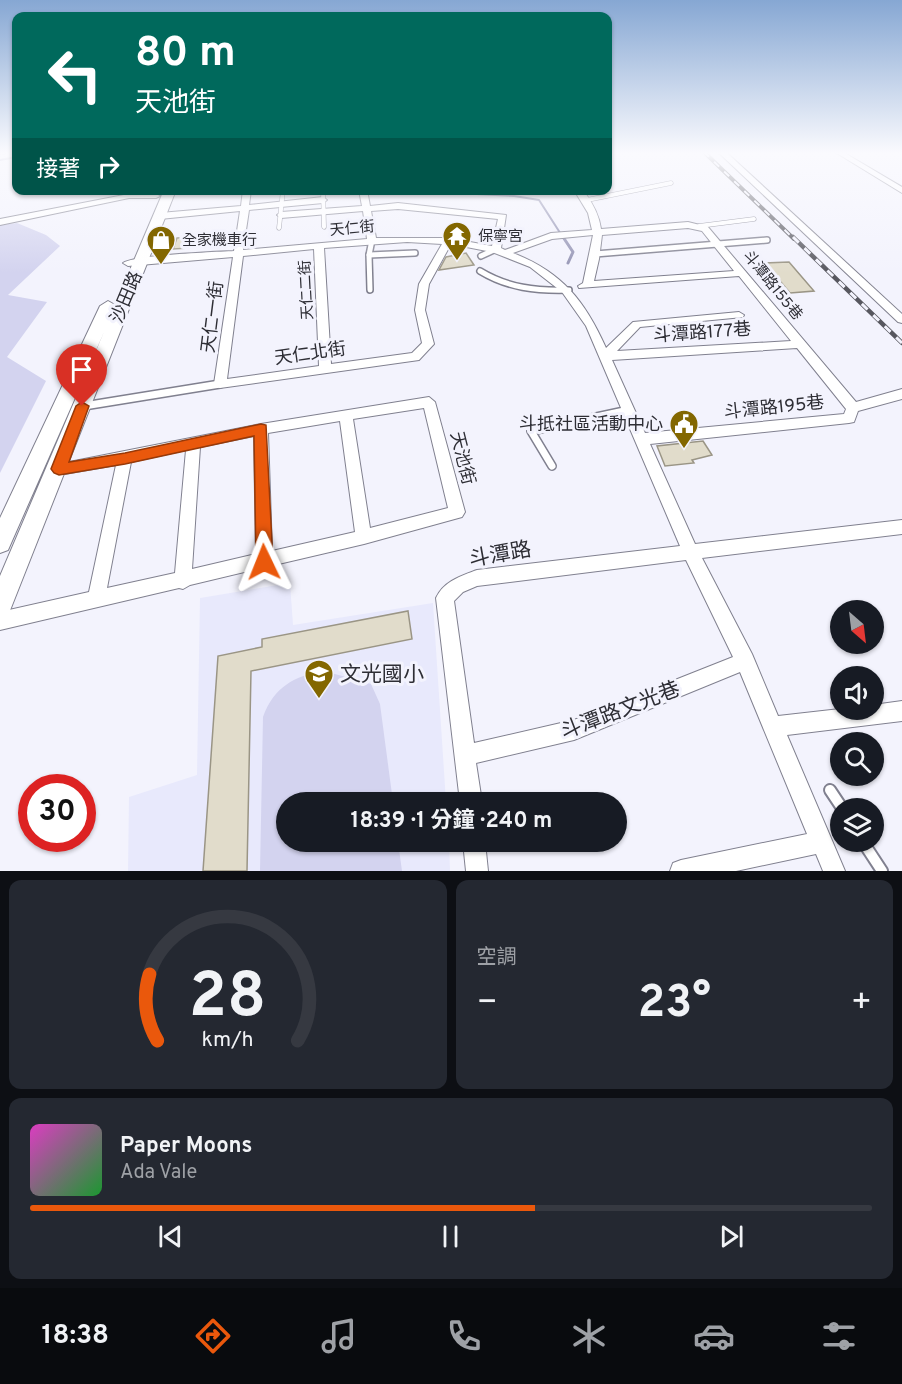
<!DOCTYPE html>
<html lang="zh-TW">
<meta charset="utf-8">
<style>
body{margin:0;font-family:Overpass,"Noto Sans TC",sans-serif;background:#242831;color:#f1f3f6;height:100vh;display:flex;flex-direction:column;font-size:22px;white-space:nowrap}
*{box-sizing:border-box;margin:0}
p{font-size:20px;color:#9ea1a6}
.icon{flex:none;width:33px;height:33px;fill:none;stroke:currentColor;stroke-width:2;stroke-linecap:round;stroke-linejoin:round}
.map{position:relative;height:871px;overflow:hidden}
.side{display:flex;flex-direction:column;gap:9px;padding:9px;background:#0d0f14;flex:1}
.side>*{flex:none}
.hud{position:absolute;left:12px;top:12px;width:600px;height:183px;border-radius:12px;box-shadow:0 2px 4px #0004;background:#00695c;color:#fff;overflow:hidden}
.needle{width:39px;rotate:152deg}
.controls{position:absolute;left:830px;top:600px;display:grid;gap:12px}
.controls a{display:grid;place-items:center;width:54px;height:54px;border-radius:50%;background:#171b24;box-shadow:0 2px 4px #0004;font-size:30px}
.speed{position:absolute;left:18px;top:774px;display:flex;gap:12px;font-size:30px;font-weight:700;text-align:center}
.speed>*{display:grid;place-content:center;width:78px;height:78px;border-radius:50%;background:#171b24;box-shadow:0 2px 4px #0004;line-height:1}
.speed .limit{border:9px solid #d22;background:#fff;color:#111}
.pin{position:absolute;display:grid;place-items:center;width:51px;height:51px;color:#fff;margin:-62px -26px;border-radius:50% 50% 50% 0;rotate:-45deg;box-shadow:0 0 6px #0007}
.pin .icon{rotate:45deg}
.me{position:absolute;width:66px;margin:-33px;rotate:358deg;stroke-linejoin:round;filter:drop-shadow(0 0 4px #0008)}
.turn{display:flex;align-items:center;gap:21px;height:126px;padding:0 24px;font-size:27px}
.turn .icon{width:78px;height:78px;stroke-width:2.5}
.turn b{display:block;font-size:42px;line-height:51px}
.then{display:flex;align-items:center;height:57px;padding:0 24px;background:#0003;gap:12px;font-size:22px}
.big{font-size:45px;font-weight:700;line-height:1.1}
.side .card{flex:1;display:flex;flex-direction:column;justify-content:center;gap:9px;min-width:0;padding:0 21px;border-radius:12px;background:#242831}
.side .dial{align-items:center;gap:0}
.dial svg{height:156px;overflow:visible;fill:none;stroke:#363941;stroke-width:7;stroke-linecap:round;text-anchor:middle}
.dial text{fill:#f1f3f6;stroke:none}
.song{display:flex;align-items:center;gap:18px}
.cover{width:72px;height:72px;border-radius:9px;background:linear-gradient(135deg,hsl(310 70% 55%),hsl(130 70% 35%))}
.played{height:6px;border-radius:3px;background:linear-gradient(90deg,#ea580c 60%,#363941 60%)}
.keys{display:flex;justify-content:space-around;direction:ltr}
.heat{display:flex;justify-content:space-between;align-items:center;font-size:33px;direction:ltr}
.side .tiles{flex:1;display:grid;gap:9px;grid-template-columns:1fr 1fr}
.card:last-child{grid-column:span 2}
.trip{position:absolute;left:276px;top:792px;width:351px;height:60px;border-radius:30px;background:#171b24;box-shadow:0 2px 4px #0004;font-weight:700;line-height:60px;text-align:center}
.dock{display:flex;height:96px;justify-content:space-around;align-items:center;background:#090b0e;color:#9ea1a6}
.dock .icon{width:42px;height:42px}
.dock .active{color:#ea580c}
.dock b{font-size:27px;color:#f1f3f6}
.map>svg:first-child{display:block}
.built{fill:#e8e9fc}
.green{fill:#d3d3ef}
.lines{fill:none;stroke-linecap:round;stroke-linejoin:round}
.stream-far1{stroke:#9494b4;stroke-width:2}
.stream{stroke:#9494b4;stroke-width:3}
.building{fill:#e1dccb;stroke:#9a9585;stroke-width:1.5}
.lane-far3-casing{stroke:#80808f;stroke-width:5}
.lane-far2-casing{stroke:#80808f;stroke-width:8}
.lane-far1-casing{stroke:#80808f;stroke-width:10}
.lane-casing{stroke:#80808f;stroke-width:14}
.street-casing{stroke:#80808f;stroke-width:2}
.secondary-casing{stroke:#80808f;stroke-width:2}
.lane-far3{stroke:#fff;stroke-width:4}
.lane-far2{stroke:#fff;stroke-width:5}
.lane-far1{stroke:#fff;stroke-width:7}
.lane{stroke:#fff;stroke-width:10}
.street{fill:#fff;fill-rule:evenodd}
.secondary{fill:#fff;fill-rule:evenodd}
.rail-far1-casing{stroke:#57575f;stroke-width:4}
.rail-casing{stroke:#57575f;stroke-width:4.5}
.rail-far1{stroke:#f3f3fd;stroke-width:2;stroke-dasharray:7;stroke-linecap:butt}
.rail{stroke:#f3f3fd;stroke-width:3;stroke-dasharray:8;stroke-linecap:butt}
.route{fill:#ea580c;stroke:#983908;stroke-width:1.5}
.labels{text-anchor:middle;stroke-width:6;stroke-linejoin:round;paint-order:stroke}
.far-street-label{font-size:15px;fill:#2e2e35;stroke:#f3f3fd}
.far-poi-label{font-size:15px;fill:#2e2e35;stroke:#f3f3fd;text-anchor:start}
.street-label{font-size:18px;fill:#2e2e35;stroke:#f3f3fd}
.poi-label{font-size:18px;fill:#2e2e35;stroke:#f3f3fd;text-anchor:end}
.near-street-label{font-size:21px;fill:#2e2e35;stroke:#f3f3fd}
.near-poi-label{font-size:21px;fill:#2e2e35;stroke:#f3f3fd;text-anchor:start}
</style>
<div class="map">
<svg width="902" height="871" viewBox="0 0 902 871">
<rect width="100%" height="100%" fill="#f3f3fd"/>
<path class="built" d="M290,583l3,42 140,-22 13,199h-160v40h163l1,29h-322l1,-74 68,-22 3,-177z"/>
<g class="green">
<path d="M17,223l29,12 14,11 -52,49 39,7 -40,55 39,24 -46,92v-248z"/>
<path d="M324,671l47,13 9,20 13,98h-107v40h112l4,29h-142l3,-154c11,-30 31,-41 61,-46z"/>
</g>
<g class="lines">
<g class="stream-far1">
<path d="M0,160l16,-3"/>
<path d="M399,190l115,6 25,4 25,39"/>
</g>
<path class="stream" d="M563,237l10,15 -5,11"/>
</g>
<g class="building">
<path d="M192,237l-3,11 -16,1 4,-11z"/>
<path d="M466,253l8,12 -35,5 7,-13z"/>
<path d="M789,262l25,29 -24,2 -25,-30z"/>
<path d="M703,441l9,14 -20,5 2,3 -29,3 -8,-20z"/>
<path d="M408,611l4,28 -161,32 -4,200h-44l15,-215 44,-9v-8z"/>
</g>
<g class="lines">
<g class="lane-far3-casing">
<g id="lane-far3">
<path d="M0,152h4"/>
<path d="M323,190l1,37"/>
<path d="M587,200l84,-17"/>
<path d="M699,226l55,-7"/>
<path d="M279,228l4,-38"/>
</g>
</g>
<g class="lane-far2-casing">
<g id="lane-far2">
<path d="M595,254l172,-14"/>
<path d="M369,255l46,-2"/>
<path d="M481,256l15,-7"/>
<path d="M480,271c28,17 56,20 89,19"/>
<path d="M370,290l-1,-35 3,-15"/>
</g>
</g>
<g class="lane-far1-casing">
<g id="lane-far1">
<path d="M84,406l136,-22"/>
<path d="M552,466l-21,-35 98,-21"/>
</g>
</g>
<g class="lane-casing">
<g id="lane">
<path d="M830,790l12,18"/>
<path d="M863,842l19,29"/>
</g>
</g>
<g class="street-casing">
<g id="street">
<path d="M718,152h8l176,162v9l-4,-1z"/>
<path d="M835,152h8l59,35v6z"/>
<path d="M243,190h8l-2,15 74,-8 4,3 -4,3 -74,7 -6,40 124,-11 -4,-28 -82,7 -4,-3 4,-3 81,-6 -3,-16h8l3,16 28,-3 108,12 -5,33 4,2 46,-17 41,-3 -4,-17 -14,-23h9c9,12 16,24 18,39l87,-7 20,5 148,175 46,-13v10l-44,12 -4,11 -5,1 -199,21 45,100 207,-24v14l-200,24 50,96 26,62 62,-7 33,1v-5l29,-4v20l-115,14 58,136h-22l-7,-17 -80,17h-66l3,-8 8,-3 126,-26 -67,-162 -166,68 -98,23 6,39h-22l-24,-204c8,-17 25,-22 41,-28l203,-24 -94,-220 -24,-34 -32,-25 -38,-15 -41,-8 -22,40 -4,26 9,34 -15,16 -199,28 -4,-1 -2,-3 19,-127 -105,9 -5,-3c11,-8 92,-11 111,-12l6,-40 -80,8 -4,-3 4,-3 81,-7zM398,209l100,10 -6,27 -44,-8h-72l-5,-27zM688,228l14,3 32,40 -140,10 5,-22 3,-24zM593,235l-10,48 -5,3 1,2 160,-12 52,65 -174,10 23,-24 103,-10 1,-2 -5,-3 -106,10 -27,26c-21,-47 -44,-76 -93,-95l39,-14zM407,242l35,2 -23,40 -4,26 7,33 -10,10 -81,11 -7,-116zM314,249l5,117 -92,13 16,-123zM797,348l49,61 -2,5 -199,19 -33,-73zM686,560l47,97 -159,63 -100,23 -20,-142 9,-9 14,-6z"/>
<path d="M129,194h27l4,2 -4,2h-27l-129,27v-6z"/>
<path d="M429,397l6,5 30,110 -3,5 -98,27 -94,22 -6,4 -3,-2 -71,17 -7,4 -4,-1 -179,42v-18l89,-20 27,-127 -57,10 -5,-2 -2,-4 2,-4 207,-41zM424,408l24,100 -78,20 -17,-109zM340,421l15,111 -83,19 -4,-118zM254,436l2,118 -64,15 8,-122zM186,450l-11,123 -68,15 24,-126z"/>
<path d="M463,842h22l3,29h-22z"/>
</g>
</g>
<g class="secondary-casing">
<path id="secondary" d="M164,190h12l-167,423 -9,3v-40l104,-244 -96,218 -8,3v-35l100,-212 8,-5 7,4z"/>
</g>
<use href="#lane-far3" class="lane-far3"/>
<use href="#lane-far2" class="lane-far2"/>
<use href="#lane-far1" class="lane-far1"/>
<use href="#lane" class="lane"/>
<use href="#street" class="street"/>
<use href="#secondary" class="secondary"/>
<g class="rail-far1-casing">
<path id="rail-far1" d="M704,152l90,87"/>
</g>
<g class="rail-casing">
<path id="rail" d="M793,237l109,106"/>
</g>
<use href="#rail-far1" class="rail-far1"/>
<use href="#rail" class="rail"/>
</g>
<linearGradient id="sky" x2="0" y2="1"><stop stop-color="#86a7d3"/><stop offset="0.56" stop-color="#fafafe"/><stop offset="1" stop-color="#fafafe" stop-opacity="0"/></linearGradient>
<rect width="902" height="273" fill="url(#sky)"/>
<path class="route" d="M82,402l7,4 -20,56 56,-9 136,-29 5,1 7,137 -3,5 -6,3 -5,-3 -3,-5 -2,-126 -129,28 -66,11 -5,-2 -3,-4 25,-63z"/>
<defs>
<g id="temple-pin" transform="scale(1.5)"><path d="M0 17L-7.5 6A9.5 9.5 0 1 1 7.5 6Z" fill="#836700" stroke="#f3f3fd"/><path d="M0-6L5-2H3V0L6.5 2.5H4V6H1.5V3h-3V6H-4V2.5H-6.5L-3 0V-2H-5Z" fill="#fff"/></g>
<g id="shop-pin" transform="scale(1.5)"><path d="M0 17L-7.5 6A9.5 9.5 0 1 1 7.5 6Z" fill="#836700" stroke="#f3f3fd"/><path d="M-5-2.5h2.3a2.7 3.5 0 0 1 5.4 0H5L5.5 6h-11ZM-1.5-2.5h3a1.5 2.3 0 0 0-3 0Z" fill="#fff"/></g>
<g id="civic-pin" transform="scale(1.5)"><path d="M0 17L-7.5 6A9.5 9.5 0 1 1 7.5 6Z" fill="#836700" stroke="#f3f3fd"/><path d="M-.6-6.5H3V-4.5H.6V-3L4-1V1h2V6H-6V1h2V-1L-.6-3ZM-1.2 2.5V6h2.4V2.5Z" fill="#fff"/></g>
<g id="school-pin" transform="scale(1.5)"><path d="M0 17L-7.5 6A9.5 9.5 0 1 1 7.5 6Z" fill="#836700" stroke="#f3f3fd"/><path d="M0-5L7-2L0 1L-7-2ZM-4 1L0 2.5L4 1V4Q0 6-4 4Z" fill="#fff"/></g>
</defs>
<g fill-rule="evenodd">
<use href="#temple-pin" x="457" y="236"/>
<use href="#shop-pin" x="161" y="240"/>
<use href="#civic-pin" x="684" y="424"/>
<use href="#school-pin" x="319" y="674"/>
</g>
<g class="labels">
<g class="far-street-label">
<text transform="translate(352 228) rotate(-5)" y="5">天仁街</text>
<text transform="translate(773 285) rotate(51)" y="5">斗潭路155巷</text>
<text transform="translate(306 290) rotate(-93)" y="5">天仁二街</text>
</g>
<g class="far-poi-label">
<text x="478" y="241">保寧宮</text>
<text x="182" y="245">全家機車行</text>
</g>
<g class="street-label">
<text transform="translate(126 297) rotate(-67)" y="6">沙田路</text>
<text transform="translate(212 317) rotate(-83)" y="6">天仁一街</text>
<text transform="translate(702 332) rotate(-4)" y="6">斗潭路177巷</text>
<text transform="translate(310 353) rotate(-8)" y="6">天仁北街</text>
<text transform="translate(774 407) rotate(-6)" y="6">斗潭路195巷</text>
<text transform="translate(463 458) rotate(76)" y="6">天池街</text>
</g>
<g class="poi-label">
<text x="663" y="430">斗抵社區活動中心</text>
</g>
<g class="near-street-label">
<text transform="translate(500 554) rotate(-10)" y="7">斗潭路</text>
<text transform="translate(620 710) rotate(-21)" y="7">斗潭路文光巷</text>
</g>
<g class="near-poi-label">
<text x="340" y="681">文光國小</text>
</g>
</g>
</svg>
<div class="controls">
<a><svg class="needle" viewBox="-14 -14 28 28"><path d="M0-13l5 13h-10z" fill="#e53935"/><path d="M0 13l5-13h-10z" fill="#9ea1a6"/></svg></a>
<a><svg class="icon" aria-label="sound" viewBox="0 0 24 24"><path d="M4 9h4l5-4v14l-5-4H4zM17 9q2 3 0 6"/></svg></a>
<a><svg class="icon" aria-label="search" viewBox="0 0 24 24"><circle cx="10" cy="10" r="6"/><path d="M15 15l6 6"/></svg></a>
<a><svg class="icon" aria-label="layers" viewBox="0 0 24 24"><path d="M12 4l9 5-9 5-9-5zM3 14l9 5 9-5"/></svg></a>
</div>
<div class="speed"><div class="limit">30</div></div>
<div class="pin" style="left:82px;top:406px;background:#d93025"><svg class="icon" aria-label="arrive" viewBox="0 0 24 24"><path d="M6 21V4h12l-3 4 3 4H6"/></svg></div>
<svg class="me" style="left:264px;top:562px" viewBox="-20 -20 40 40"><path d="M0-17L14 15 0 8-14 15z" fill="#ea580c" stroke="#fff" stroke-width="4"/></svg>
<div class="trip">18:39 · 1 分鐘 · 240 m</div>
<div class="hud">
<div class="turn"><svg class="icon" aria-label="left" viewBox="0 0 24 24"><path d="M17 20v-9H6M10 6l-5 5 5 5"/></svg><div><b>80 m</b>天池街</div></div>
<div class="then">接著<svg class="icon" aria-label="right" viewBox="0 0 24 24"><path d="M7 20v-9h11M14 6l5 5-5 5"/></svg></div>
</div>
</div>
<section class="side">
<div class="tiles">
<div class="card dial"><svg viewBox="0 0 100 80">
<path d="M14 69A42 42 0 1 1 86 69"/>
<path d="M14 69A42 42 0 0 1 10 35" stroke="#ea580c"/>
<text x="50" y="56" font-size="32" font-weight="700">28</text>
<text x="50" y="72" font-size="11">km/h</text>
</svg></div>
<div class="card"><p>空調</p>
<div class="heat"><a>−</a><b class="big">23°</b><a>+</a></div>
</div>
<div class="card">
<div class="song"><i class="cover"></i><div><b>Paper Moons</b><p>Ada Vale</p></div></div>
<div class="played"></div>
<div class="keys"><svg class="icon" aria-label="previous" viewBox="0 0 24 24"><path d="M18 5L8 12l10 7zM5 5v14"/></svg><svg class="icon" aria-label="pause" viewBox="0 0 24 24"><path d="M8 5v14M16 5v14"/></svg><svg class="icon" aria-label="next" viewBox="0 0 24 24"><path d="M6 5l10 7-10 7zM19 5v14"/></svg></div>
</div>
</div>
</section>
<nav class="dock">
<b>18:38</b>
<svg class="icon active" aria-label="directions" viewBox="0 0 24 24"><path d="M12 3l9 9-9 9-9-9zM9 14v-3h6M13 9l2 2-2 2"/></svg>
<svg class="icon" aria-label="music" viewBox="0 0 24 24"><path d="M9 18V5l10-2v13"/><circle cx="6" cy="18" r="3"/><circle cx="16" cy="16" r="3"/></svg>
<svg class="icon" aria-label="phone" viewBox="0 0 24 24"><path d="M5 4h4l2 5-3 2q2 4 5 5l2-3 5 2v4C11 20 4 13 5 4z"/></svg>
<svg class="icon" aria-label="climate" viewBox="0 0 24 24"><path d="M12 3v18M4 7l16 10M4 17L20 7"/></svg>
<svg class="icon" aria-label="car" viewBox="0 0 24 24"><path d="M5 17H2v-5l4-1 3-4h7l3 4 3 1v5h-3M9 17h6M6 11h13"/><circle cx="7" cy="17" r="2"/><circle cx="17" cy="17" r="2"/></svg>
<svg class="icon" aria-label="filters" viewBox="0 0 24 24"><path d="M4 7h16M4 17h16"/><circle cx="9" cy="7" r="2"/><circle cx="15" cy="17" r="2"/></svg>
</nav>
